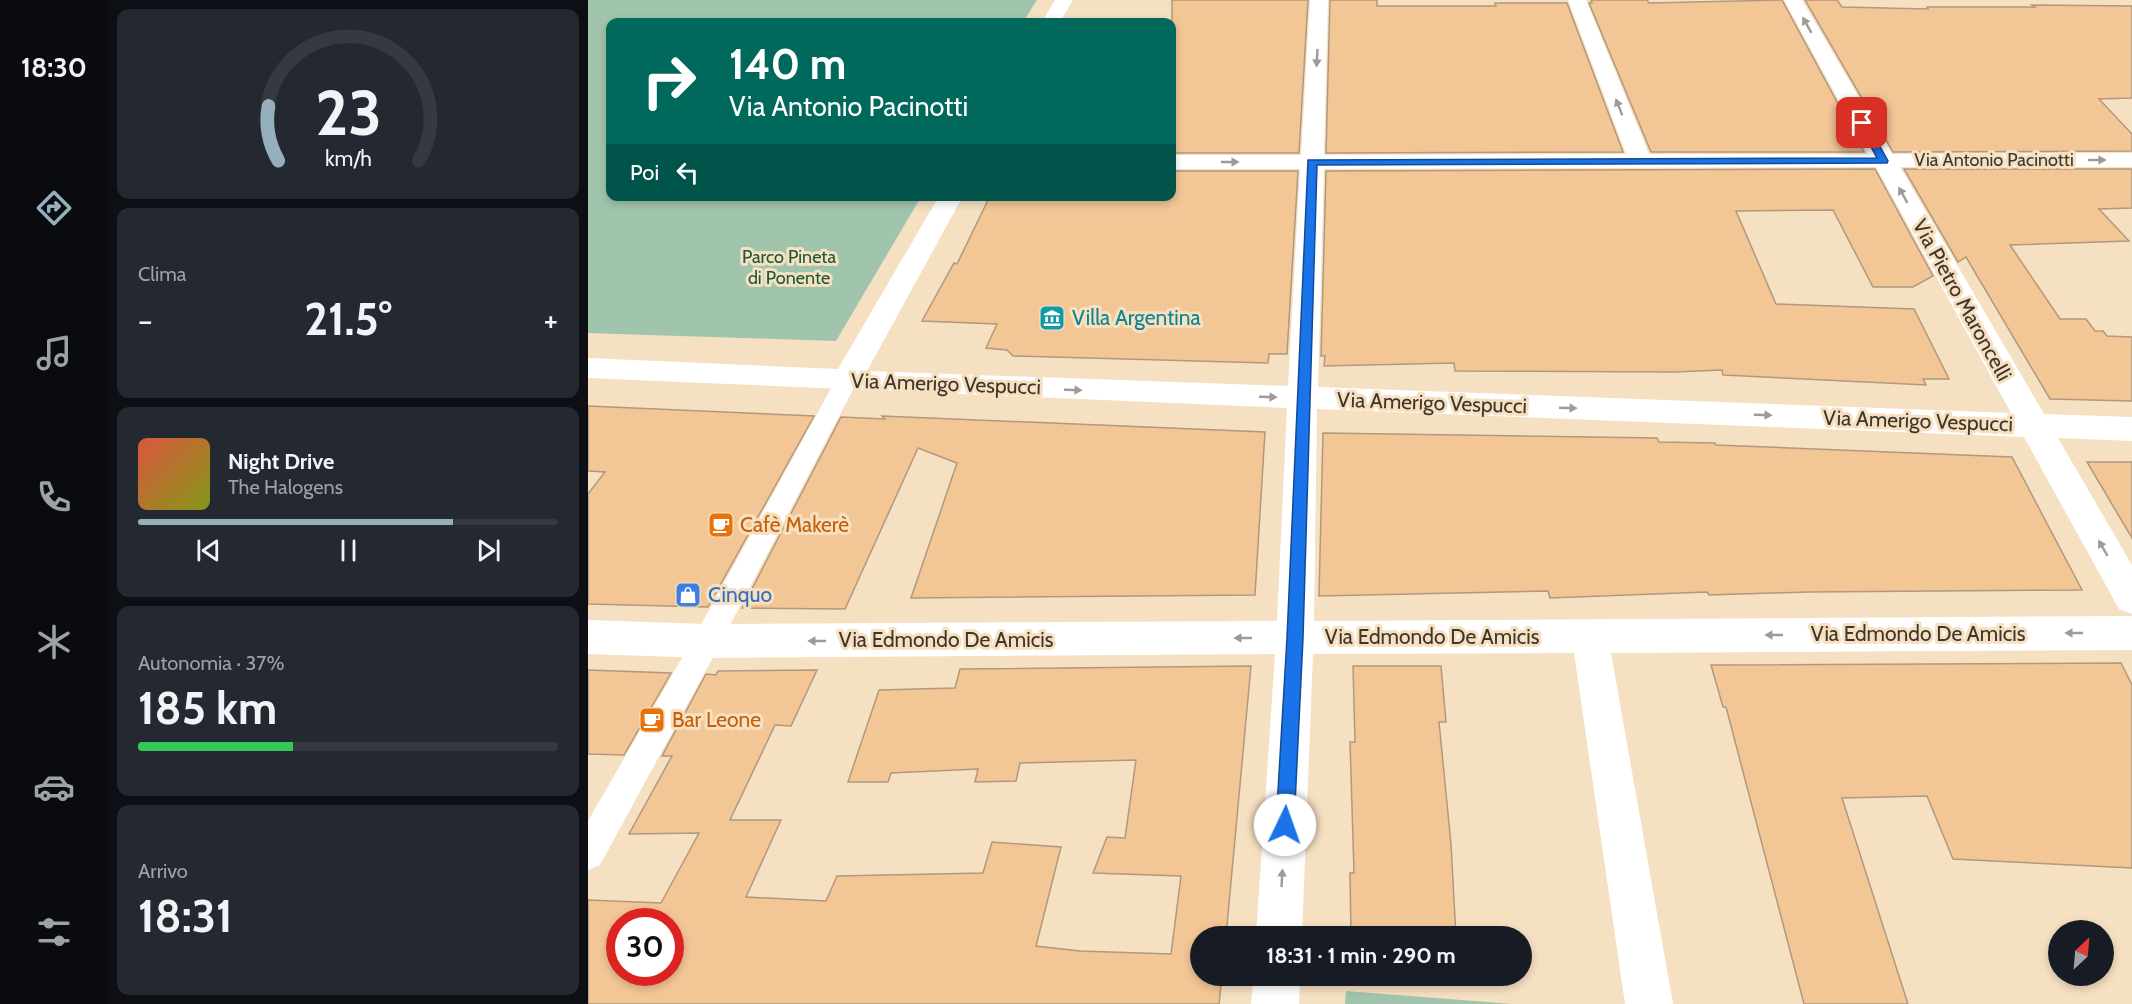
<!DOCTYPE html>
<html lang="it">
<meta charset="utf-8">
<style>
body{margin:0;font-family:Cabin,sans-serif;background:#242831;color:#f1f3f6;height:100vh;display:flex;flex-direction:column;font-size:22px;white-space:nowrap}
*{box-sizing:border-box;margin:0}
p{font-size:20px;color:#9ea1a6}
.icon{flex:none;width:33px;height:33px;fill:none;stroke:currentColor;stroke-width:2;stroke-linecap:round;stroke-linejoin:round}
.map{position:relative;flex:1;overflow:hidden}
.drawer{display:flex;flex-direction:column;gap:9px;padding:9px;background:#0d0f14;width:480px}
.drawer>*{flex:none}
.banner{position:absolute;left:18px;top:18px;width:570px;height:183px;border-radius:12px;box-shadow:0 3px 9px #0003;background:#00695c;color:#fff;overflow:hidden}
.needle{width:39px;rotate:26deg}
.tools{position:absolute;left:1460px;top:920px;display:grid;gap:12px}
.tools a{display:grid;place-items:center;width:66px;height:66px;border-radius:50%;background:#171b24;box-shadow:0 3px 9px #0003;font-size:30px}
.speed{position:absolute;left:18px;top:908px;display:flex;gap:12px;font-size:30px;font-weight:700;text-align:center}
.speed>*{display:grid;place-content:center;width:78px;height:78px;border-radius:50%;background:#171b24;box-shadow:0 3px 9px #0003;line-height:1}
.speed .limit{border:9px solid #d22;background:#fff;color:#111}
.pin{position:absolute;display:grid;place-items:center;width:51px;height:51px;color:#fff;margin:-26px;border-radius:12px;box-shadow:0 3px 9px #0006}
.me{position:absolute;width:66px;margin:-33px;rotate:3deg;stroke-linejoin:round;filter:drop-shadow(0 0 4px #0008)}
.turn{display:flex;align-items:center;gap:21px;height:126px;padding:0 24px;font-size:27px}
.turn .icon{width:78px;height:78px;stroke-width:2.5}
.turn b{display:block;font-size:42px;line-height:51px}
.then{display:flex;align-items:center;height:57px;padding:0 24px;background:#0003;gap:12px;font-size:22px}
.big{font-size:45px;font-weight:800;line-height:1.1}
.drawer .widget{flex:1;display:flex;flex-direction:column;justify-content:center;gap:9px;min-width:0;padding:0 21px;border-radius:12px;background:#242831}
.drawer .dial{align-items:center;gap:0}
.dial svg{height:156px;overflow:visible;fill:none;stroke:#363941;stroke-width:7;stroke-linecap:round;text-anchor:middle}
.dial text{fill:#f1f3f6;stroke:none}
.song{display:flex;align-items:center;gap:18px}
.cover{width:72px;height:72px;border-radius:9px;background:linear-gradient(135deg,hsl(10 70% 55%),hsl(70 70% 35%))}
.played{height:6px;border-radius:3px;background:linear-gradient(90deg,#96afbd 75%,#363941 75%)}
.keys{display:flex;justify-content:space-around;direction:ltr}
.heat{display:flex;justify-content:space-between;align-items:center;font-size:33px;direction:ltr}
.charge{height:9px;border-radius:4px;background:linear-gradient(90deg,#34c759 37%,#363941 0)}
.trip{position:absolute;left:602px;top:926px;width:342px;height:60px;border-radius:30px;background:#171b24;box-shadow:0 3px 9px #0003;font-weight:800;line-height:60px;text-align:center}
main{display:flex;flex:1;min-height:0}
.menu{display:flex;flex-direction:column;width:108px;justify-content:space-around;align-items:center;background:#090b0e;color:#9ea1a6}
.menu .icon{width:42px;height:42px}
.menu .current{color:#96afbd}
.menu b{font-size:27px;color:#f1f3f6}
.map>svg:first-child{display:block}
.green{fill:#a1c5ac}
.building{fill:#f3c696;stroke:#b1987e;stroke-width:1.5;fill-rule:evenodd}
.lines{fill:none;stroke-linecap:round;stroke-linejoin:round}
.pedestrian{fill:#fff;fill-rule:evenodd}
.minor{fill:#fff;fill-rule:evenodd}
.oneway{fill:#9f9a94}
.route{fill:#1a73e8;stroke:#114b97;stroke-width:1.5}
.labels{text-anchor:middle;stroke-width:6;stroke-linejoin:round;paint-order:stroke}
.far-street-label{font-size:18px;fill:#3f362a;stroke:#f6e0c2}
.far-park-label{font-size:18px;fill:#195934;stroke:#f6e0c2}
.street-label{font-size:21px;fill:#3f362a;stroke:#f6e0c2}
.culture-label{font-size:21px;fill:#0d838f;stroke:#f6e0c2;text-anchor:start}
.food-label{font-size:21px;fill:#c56008;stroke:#f6e0c2;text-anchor:start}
.shop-label{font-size:21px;fill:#366cbe;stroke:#f6e0c2;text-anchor:start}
</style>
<main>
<nav class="menu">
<b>18:30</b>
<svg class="icon current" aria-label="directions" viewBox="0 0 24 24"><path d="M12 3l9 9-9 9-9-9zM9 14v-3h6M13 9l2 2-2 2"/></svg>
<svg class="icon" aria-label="music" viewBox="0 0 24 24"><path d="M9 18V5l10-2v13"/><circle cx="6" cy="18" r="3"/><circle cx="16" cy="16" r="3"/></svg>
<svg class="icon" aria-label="phone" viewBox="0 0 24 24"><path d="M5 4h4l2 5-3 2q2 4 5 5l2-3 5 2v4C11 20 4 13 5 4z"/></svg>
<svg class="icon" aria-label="climate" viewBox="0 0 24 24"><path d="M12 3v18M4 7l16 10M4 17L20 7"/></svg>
<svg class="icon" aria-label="car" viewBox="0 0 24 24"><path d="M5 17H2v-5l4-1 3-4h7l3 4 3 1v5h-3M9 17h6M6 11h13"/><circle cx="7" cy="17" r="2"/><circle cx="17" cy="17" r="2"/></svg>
<svg class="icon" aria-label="filters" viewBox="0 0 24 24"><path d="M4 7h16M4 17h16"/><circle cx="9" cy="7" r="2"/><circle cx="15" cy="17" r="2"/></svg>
</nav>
<section class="drawer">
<div class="widget dial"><svg viewBox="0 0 100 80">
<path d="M14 69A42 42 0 1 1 86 69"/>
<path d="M14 69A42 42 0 0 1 9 41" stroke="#96afbd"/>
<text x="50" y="56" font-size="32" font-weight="700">23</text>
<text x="50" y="72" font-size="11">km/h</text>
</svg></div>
<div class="widget"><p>Clima</p>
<div class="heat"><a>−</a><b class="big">21.5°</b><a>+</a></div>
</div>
<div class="widget">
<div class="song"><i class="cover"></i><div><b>Night Drive</b><p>The Halogens</p></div></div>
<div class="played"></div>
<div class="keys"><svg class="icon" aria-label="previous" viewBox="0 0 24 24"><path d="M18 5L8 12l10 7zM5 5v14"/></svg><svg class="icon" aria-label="pause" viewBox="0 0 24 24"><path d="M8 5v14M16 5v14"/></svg><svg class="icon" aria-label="next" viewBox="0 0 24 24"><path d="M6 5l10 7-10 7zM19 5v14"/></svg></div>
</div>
<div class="widget"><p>Autonomia · 37%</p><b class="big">185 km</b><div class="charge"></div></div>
<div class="widget"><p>Arrivo</p><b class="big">18:31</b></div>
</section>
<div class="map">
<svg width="1544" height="1004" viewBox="0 0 1544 1004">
<rect width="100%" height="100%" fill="#f6e0c2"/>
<g class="green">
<path d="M0,0h449l-14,22h-413v174l311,1 -85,144 -248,-8z"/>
<path d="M758,991l167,13h-168z"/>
</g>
<g class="building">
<path d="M584,0h136l-9,153h-127z"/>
<path d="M742,0h47v6h119l-1,-3h72l56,149 -297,1z"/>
<path d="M1003,0h56l2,3 133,-3 82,152h-213l-62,-149h3z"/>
<path d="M1217,0h32l5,7 86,2 -1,-2h108l-3,-2 100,1v92l-33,1 33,35v17l-239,1z"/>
<path d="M1287,169l58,107 -20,11h-40l-40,-77 -97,1 40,93 138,5 35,70h-26l3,6 -203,-10 -1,-5 -47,2 -220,-1 -1,-8 -130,3 1,-10h-4l5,-185z"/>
<path d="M1316,169h228v39l-33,1 30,32 -119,4 50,74h26l9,12h8l4,5 25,1v64l-82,-2 -84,-142 -8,5z"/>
<path d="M584,171h126l-11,183h-18l-1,9 -255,-7 -6,-6 -21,-2 11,-24 -75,-3 32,-58 3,1 33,-68h182z"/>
<path d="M0,406l226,10 -106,191 -120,-3v-110l17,-22 -17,-1z"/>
<path d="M294,416l383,16 -10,163 -344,3 46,-135 -39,-15 -73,161 -103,-1 99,-191 44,2z"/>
<path d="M735,433l334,5 2,4 56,1 1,2 296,12 70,133 -274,2 -99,3 -2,-3 -157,6 -2,-7 -229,5z"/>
<path d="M1499,462h45v76z"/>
<path d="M1533,663l11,22v183l-179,-9 -26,-63 -85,2 66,206h-104l-78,-297h-3l-12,-42z"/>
<path d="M663,666l-25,270h-26v39h22l-3,29h-631v-104l73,3 38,-70 -70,1 43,-78h-10l44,-82 10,1 2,-4 99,-1 -26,56 -16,-1 -45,95h51l-35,77 80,4 11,-25 146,-3 9,-31 69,5 -25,99 44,5 91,3 10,-78 -88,-3 14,-36 18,1 11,-78 -116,3 -4,18 -41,1 3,-13 -87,4 -3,9h-40l31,-92 76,-2 5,-19zM32,921h50v51h-50z"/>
<path d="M765,666h88l5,56h-7l12,122 5,92h-105l-1,-63h4l-4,-131h5z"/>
<path d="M0,670l83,3 -47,82 -36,-1z"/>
</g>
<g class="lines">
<path class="pedestrian" d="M259,372l8,2 3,6 -141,270 -117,215 -12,5v-49l109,-189 142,-258z"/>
<g class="minor">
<path d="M467,0h18l-13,22h-18z"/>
<path d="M722,0h18l-4,155 302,-1 -58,-154h18l63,154h219l-84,-154h18l90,154 240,-1v14h-232l144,247 88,3v24l-74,-3 74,127v49l-13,-5 -95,-172 -707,-28 -3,212 818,-5v34l-521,3 62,351h-48l-51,-351 -261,1 -11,282h-46l19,-282 -568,4 -119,-4v-34l119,4 570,-3 10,-213 -699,-30v-20l250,11 101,-173h24l-96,175 421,15 12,-217h-128v-14h129zM1288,167l135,246 -693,-26 6,-218z"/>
<path d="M666,975h46l-1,29h-48z"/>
</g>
</g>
<defs><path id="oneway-solid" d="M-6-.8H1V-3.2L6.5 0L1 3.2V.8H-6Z" transform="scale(1.5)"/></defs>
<g class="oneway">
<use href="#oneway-solid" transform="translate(1219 25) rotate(-119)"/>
<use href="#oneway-solid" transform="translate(729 58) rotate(93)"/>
<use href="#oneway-solid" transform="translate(1031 107) rotate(-111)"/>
<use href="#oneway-solid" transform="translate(1509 160)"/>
<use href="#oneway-solid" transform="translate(642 162)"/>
<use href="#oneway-solid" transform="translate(1315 195) rotate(-119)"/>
<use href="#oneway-solid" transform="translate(485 390) rotate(2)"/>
<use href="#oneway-solid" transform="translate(680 397) rotate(2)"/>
<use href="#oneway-solid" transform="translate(980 408) rotate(2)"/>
<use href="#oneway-solid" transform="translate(1175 415) rotate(2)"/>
<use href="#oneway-solid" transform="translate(1515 548) rotate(-120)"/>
<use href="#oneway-solid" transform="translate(1486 633) rotate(180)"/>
<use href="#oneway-solid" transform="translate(1186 635) rotate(180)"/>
<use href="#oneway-solid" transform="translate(655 638) rotate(180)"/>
<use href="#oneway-solid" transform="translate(229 641) rotate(180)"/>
<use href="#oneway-solid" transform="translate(694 878) rotate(-87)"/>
</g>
<path class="route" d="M1274,120l5,3 21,38 -1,2 -570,2 -14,473 -9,187 -3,7 -6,2 -6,-2 -3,-7 11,-187 21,-478 569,-2 -19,-35z"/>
<defs>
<g id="museum-square" transform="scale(1.35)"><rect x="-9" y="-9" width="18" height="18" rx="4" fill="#0f9aa8" stroke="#f6e0c2"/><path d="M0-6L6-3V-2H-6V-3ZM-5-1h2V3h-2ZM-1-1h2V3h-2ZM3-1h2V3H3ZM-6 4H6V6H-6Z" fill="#fff"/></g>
<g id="cafe-square" transform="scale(1.35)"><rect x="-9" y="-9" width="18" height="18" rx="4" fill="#e8710a" stroke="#f6e0c2"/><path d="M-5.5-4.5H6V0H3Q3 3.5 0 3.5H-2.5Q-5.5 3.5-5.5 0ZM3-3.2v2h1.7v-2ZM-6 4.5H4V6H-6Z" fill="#fff"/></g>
<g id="shop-square" transform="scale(1.35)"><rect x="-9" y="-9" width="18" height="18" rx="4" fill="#3f7fe0" stroke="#f6e0c2"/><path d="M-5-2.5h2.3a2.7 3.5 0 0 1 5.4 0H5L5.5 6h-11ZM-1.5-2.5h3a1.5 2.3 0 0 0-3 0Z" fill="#fff"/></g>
</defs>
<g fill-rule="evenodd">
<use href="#museum-square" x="464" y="318"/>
<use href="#cafe-square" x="133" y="525"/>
<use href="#shop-square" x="100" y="595"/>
<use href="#cafe-square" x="64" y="720"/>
</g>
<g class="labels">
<g class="far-street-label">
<text x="1406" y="166">Via Antonio Pacinotti</text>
</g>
<g class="far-park-label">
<text x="201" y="263">Parco Pineta<tspan x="201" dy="21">di Ponente</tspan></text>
</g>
<g class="street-label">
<text transform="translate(1374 300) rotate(61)" y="7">Via Pietro Maroncelli</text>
<text transform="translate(358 384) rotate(2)" y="7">Via Amerigo Vespucci</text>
<text transform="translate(844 403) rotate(2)" y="7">Via Amerigo Vespucci</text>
<text transform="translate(1330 421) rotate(2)" y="7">Via Amerigo Vespucci</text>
<text x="1330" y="641">Via Edmondo De Amicis</text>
<text x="844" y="644">Via Edmondo De Amicis</text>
<text x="358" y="647">Via Edmondo De Amicis</text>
</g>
<g class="culture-label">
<text x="484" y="325">Villa Argentina</text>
</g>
<g class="food-label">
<text x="152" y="532">Cafè Makerè</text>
<text x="84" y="727">Bar Leone</text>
</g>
<g class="shop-label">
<text x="120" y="602">Cinquo</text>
</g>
</g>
</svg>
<div class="tools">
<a><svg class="needle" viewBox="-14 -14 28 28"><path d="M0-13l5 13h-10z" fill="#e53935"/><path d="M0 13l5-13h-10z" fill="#9ea1a6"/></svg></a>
</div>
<div class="speed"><div class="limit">30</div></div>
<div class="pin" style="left:1274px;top:123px;background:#d93025"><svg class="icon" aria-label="arrive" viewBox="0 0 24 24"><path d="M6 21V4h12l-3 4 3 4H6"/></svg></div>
<svg class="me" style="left:697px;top:825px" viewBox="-20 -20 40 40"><circle r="19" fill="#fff"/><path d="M0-13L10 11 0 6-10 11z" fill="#1a73e8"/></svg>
<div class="trip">18:31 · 1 min · 290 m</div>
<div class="banner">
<div class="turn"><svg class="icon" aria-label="right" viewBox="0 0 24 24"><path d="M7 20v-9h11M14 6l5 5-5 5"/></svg><div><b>140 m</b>Via Antonio Pacinotti</div></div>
<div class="then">Poi<svg class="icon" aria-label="left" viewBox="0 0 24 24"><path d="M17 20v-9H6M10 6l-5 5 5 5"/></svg></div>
</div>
</div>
</main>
